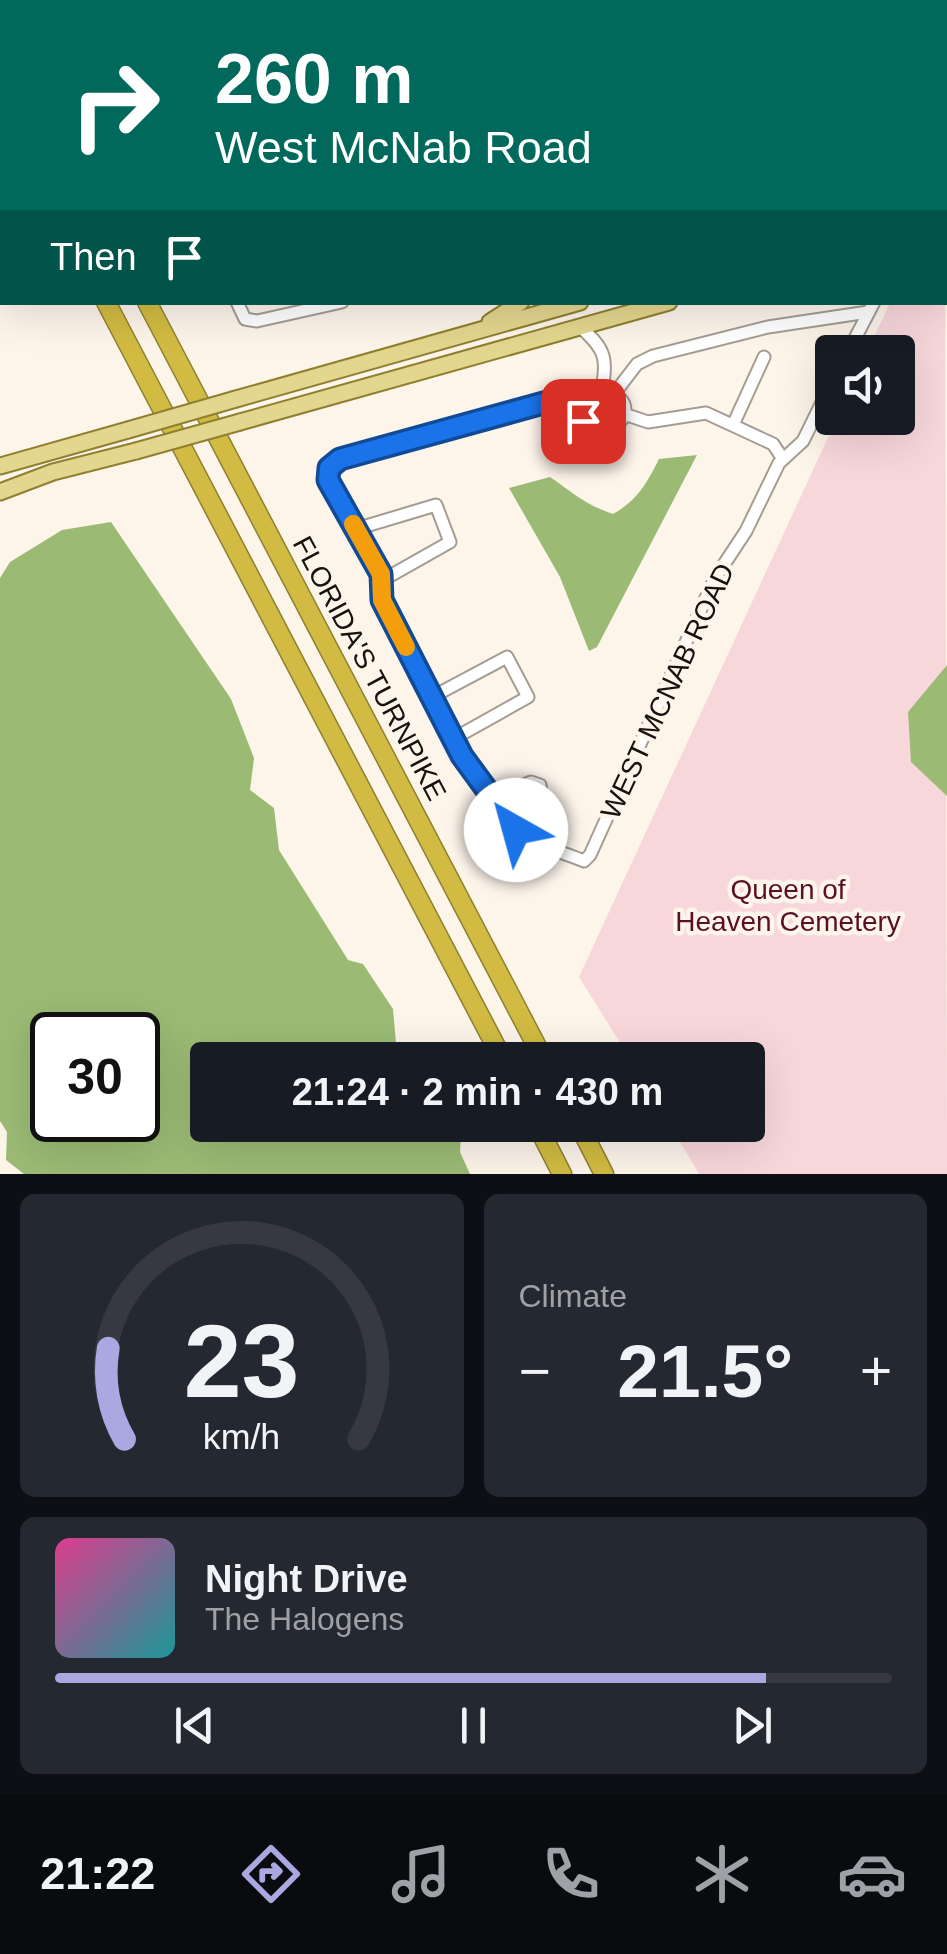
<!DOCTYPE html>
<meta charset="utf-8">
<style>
body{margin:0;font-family:Arial,sans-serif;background:#242831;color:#f1f3f6;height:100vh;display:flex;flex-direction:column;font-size:38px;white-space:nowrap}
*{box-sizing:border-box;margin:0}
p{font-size:32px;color:#9ea1a6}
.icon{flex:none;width:55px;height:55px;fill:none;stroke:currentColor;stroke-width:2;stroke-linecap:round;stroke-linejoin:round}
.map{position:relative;height:1174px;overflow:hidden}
.side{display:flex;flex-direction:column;gap:20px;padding:20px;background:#0d0f14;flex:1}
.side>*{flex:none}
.top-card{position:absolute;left:0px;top:0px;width:948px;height:305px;box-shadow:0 10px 40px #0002;background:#00695c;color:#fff;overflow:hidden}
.fabs{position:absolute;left:815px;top:335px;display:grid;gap:20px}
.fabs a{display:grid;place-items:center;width:100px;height:100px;border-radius:10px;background:#171b24;box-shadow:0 10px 40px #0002;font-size:50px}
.speed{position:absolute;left:30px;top:1012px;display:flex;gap:20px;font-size:50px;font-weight:700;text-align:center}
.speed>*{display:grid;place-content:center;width:130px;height:130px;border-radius:50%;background:#171b24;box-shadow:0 10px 40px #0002;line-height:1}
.speed .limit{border:5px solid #111;border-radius:15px;background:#fff;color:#111}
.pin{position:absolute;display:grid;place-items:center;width:85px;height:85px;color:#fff;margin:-42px;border-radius:20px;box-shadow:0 5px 15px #0006}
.me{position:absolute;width:110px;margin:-55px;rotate:322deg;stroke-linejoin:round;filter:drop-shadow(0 0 8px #0008)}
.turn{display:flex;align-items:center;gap:35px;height:210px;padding:0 50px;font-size:45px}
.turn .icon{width:130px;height:130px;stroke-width:2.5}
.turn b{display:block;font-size:70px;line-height:85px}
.then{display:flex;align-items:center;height:95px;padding:0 50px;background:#0003;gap:20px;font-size:38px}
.big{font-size:75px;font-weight:700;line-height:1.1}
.side .card{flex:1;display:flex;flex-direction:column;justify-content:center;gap:15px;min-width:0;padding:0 35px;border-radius:15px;background:#242831}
.side .dial{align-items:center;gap:0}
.dial svg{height:260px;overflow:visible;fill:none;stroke:#363941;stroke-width:7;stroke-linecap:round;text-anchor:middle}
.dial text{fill:#f1f3f6;stroke:none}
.song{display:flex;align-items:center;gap:30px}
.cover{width:120px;height:120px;border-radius:15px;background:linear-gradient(135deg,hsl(330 70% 55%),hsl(180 70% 35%))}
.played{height:10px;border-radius:5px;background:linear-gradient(90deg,#a9a8e0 85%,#363941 85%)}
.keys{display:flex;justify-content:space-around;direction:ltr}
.heat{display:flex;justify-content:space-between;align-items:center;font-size:55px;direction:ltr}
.side .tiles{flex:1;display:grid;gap:20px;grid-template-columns:1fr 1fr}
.card:last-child{grid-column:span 2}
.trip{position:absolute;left:190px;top:1042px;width:575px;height:100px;border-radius:10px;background:#171b24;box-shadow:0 10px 40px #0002;font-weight:700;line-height:100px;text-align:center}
.tab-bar{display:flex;height:160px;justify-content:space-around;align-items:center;background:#090b0e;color:#9ea1a6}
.tab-bar .icon{width:70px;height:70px}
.tab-bar .current{color:#a9a8e0}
.tab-bar b{font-size:45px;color:#f1f3f6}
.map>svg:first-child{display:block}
.green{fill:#f8d7db}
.water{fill:#9bbb75;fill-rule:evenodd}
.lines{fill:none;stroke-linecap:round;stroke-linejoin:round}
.minor-casing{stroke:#a59d94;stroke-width:15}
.major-casing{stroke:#8f8030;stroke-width:19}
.highway-casing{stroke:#8f8030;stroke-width:21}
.minor{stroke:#fff;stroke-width:11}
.major{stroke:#e3d68e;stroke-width:15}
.highway{stroke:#d1bb42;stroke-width:18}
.major-bridge-casing{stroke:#8f8030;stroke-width:19;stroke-linecap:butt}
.major-bridge{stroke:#e3d68e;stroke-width:15}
.route-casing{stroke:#114b97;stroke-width:25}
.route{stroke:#1a73e8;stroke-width:18}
.slow{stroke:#f59e0b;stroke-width:18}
.labels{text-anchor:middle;stroke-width:9;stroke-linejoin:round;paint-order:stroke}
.street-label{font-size:28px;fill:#15120f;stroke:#fdf4ea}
.park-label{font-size:28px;fill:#591025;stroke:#fdf4ea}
</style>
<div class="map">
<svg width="947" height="1174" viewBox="0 0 947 1174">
<rect width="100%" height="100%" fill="#fdf4ea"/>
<path class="green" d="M945,257l2,917h-248l-29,-49h78v-65h-117l-52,-83 258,-559h61v-66h-31l23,-49 55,-1z"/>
<g class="water">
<path d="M697,455l-100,192 -8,4 -29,-74 -51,-89 41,-11c25,17 34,27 63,37 24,-13 34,-31 46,-55z"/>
<path d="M111,522l120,177 23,59 -4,32 24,18 5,42 69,110 15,4 30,45 3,34 10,17h-198v65h243l10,10 -1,17 10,22h-446l-18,-14 1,-28 -7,-11v-543l10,-16 52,-32zM52,1035h86v85h-86z"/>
<path d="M947,665v131l-36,-34 -3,-50z"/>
</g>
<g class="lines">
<g class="minor-casing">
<g id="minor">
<path d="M356,2l1,-2"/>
<path d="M376,2l1,-2"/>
<path d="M698,2l1,-2"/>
<path d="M716,2l1,-2"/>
<path d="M237,302l8,17 12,2 85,-19"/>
<path d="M579,326c29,25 28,33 22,70"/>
<path d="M848,352l26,-50"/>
<path d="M614,394l23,-30 16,-8 115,-29 100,-15"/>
<circle cx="609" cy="410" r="16"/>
<path d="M551,405l14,9 34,8"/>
<path d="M594,405l-47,-3 -207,57 -11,8 -2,12 54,94 1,27c33,64 81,180 132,228 17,16 48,24 70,33l6,-6 125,-277 31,-47 33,-68 24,-22 29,-59"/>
<path d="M624,414l24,8 58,-9 67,31 10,15"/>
<path d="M733,425l31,-68"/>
<path d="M356,529l80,-24 14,37 -69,39"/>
<path d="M432,697l75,-40 21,40 -75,42"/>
<path d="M491,799l40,-17 9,3 1,8 -20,39"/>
</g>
</g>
<g class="major-casing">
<g id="major">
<path d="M467,0l6,2"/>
<path d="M544,0l6,2"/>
<path d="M945,176l2,1"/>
<path d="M945,211l2,1"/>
<path d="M945,226h2"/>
<path d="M490,322l31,-20"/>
<path d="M236,399l344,-97"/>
<path d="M240,422l429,-120"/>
<path d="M0,466l128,-36"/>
<path d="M0,492l53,-20 83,-21"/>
</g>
</g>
<g class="highway-casing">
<g id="highway">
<path d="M0,23l2,5"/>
<path d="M0,100l2,5"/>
<path d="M106,302l397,758"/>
<path d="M147,302l397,758"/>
<path d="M537,1125l25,49"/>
<path d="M579,1125l25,49"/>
</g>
</g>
<use href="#minor" class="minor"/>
<use href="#major" class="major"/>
<use href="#highway" class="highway"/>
<g class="major-bridge-casing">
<g id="major-bridge">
<path d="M128,430l108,-31"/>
<path d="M136,451l104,-29"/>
</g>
</g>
<use href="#major-bridge" class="major-bridge"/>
</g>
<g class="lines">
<g class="route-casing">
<path id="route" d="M516,830l-54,-74 -80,-156 -1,-26 -53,-94 1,-12 11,-9 207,-57 36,19"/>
</g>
<use href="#route" class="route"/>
<path class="slow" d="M353,524l28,50 1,26 24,47"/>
</g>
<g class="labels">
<g class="street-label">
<text transform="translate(370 668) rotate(62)" y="10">FLORIDA'S TURNPIKE</text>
<text transform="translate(667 691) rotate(-65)" y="10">WEST MCNAB ROAD</text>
</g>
<g class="park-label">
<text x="788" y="899">Queen of<tspan x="788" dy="32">Heaven Cemetery</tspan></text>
</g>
</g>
</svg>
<div class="fabs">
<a><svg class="icon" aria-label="sound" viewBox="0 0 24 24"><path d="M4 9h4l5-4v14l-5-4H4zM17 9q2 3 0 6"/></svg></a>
</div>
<div class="speed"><div class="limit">30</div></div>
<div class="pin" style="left:583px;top:421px;background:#d93025"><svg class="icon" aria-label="arrive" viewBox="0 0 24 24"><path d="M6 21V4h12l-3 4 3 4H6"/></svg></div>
<svg class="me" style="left:516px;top:830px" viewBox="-20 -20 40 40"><circle r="19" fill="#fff"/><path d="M0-13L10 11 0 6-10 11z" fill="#1a73e8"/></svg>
<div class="trip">21:24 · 2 min · 430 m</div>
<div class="top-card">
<div class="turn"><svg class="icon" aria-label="right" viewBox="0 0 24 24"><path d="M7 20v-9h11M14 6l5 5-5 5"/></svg><div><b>260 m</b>West McNab Road</div></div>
<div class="then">Then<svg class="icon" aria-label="arrive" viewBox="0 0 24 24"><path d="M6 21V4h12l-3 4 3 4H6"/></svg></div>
</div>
</div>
<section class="side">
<div class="tiles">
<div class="card dial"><svg viewBox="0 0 100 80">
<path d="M14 69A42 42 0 1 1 86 69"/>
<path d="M14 69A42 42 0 0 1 9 41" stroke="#a9a8e0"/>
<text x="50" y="56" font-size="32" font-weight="700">23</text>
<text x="50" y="72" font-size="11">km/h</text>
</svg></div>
<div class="card"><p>Climate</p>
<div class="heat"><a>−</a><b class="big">21.5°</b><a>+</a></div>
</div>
<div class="card">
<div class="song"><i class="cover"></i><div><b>Night Drive</b><p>The Halogens</p></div></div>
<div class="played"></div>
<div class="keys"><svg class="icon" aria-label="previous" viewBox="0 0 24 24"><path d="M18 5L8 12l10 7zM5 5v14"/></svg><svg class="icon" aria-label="pause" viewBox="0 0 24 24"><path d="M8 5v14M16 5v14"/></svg><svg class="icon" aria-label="next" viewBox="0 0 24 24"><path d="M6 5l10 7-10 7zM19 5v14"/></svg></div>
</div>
</div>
</section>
<nav class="tab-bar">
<b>21:22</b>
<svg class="icon current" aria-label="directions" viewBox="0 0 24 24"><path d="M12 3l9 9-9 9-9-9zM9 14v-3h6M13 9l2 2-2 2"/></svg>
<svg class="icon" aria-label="music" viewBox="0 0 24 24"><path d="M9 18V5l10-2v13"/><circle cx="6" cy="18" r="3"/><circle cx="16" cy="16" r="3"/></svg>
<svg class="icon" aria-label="phone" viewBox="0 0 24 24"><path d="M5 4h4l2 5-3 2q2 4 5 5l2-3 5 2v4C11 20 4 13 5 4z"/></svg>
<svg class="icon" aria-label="climate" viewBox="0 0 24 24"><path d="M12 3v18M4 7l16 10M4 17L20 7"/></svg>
<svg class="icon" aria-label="car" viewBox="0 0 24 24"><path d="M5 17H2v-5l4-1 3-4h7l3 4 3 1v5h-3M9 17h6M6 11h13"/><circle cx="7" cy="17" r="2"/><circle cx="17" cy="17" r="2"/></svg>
</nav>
